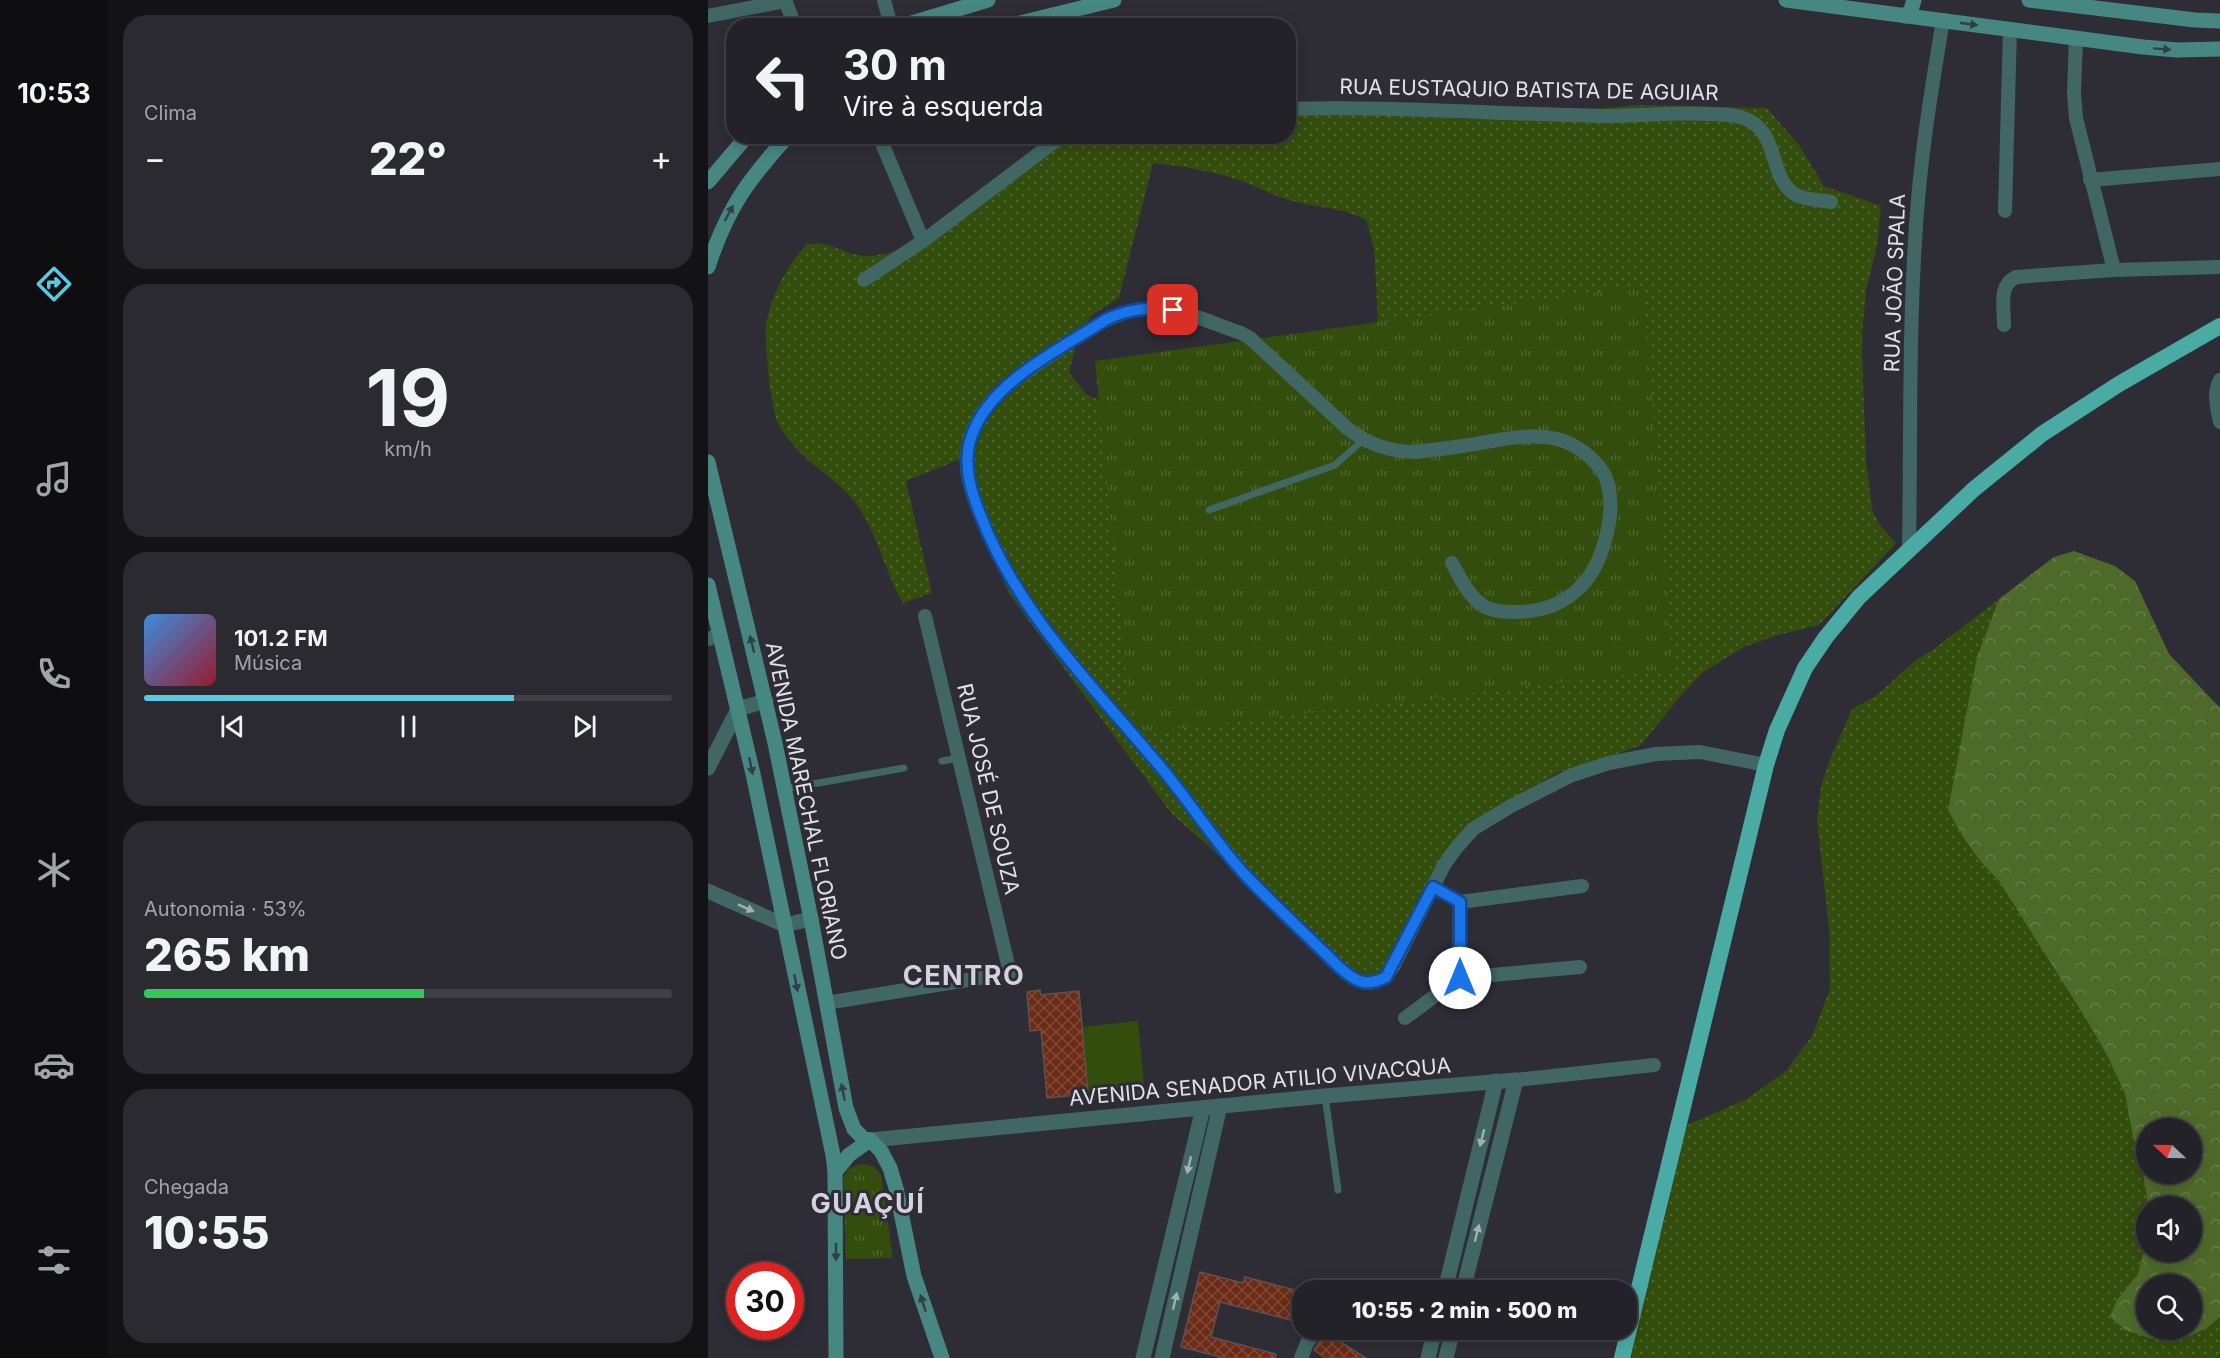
<!DOCTYPE html>
<html lang="pt">
<meta charset="utf-8">
<style>
body{margin:0;font-family:Inter,sans-serif;background:#2a2a30;color:#f1f3f6;height:100vh;display:flex;flex-direction:column;font-size:22px;white-space:nowrap}
*{box-sizing:border-box;margin:0}
p{font-size:20px;color:#a2a4a8}
.icon{flex:none;width:33px;height:33px;fill:none;stroke:currentColor;stroke-width:2;stroke-linecap:round;stroke-linejoin:round}
.map{position:relative;flex:1;overflow:hidden}
.details{display:flex;flex-direction:column;gap:15px;padding:15px;background:#131316;width:600px}
.details>*{flex:none}
.hud{position:absolute;left:18px;top:18px;width:570px;height:126px;border-radius:24px;box-shadow:0 3px 15px #0003,0 0 0 2px #3f3f45;background:#222228;color:#f1f3f6;overflow:hidden}
.needle{width:39px;rotate:292deg}
.fabs{position:absolute;left:1428px;top:1118px;display:grid;gap:12px}
.fabs a{display:grid;place-items:center;width:66px;height:66px;border-radius:50%;background:#222228;box-shadow:0 3px 15px #0003,0 0 0 2px #3f3f45;font-size:30px}
.speed{position:absolute;left:18px;top:1262px;display:flex;gap:12px;font-size:30px;font-weight:700;text-align:center}
.speed>*{display:grid;place-content:center;width:78px;height:78px;border-radius:50%;background:#222228;box-shadow:0 3px 15px #0003,0 0 0 2px #3f3f45;line-height:1}
.speed .limit{border:9px solid #d22;background:#fff;color:#111}
.pin{position:absolute;display:grid;place-items:center;width:51px;height:51px;color:#fff;margin:-26px;border-radius:12px;box-shadow:0 3px 9px #0006}
.me{position:absolute;width:66px;margin:-33px;rotate:0deg;stroke-linejoin:round;filter:drop-shadow(0 0 4px #0008)}
.turn{display:flex;align-items:center;gap:21px;height:126px;padding:0 18px;font-size:27px}
.turn .icon{width:78px;height:78px;stroke-width:2.5}
.turn b{display:block;font-size:42px;line-height:51px}
.big{font-size:45px;font-weight:800;line-height:1.1}
.details .card{flex:1;display:flex;flex-direction:column;justify-content:center;gap:9px;min-width:0;padding:0 21px;border-radius:24px;background:#2a2a30}
.details .dial{align-items:center;gap:0}
.dial b{font-size:78px;line-height:1}
.song{display:flex;align-items:center;gap:18px}
.cover{width:72px;height:72px;border-radius:9px;background:linear-gradient(135deg,hsl(210 70% 55%),hsl(350 70% 35%))}
.played{height:6px;border-radius:3px;background:linear-gradient(90deg,#58c9e3 70%,#3f3f45 70%)}
.keys{display:flex;justify-content:space-around;direction:ltr}
.heat{display:flex;justify-content:space-between;align-items:center;font-size:33px;direction:ltr}
.charge{height:9px;border-radius:4px;background:linear-gradient(90deg,#34c759 53%,#3f3f45 0)}
.trip{position:absolute;left:584px;top:1280px;width:345px;height:60px;border-radius:24px;background:#222228;box-shadow:0 3px 15px #0003,0 0 0 2px #3f3f45;font-weight:800;line-height:60px;text-align:center}
main{display:flex;flex:1;min-height:0}
.tab-bar{display:flex;flex-direction:column;width:108px;justify-content:space-around;align-items:center;background:#0e0e10;color:#a2a4a8}
.tab-bar .icon{width:42px;height:42px}
.tab-bar .current{color:#58c9e3}
.tab-bar b{font-size:27px;color:#f1f3f6}
.map>svg:first-child{display:block}
.grass{fill:url(#grass-dots);fill-rule:evenodd}
.forest{fill:url(#forest-crowns);fill-rule:evenodd}
.park{fill:url(#park-tufts)}
.pitch{fill:#334d0c}
.building{fill:url(#building-cross-hatch);stroke:#5d524e;stroke-width:1.5}
.lines{fill:none;stroke-linecap:round;stroke-linejoin:round}
.service{stroke:#416765;stroke-width:7}
.minor{stroke:#416765;stroke-width:14}
.tertiary{stroke:#416765;stroke-width:15}
.secondary{stroke:#478782;stroke-width:15}
.trunk{stroke:#4aaaa4;stroke-width:16}
.oneway{fill:#333f45}
.oneway2{fill:#a1b0b3}
.route-casing{stroke:#114b97;stroke-width:15}
.route{stroke:#1a73e8;stroke-width:10}
.labels{text-anchor:middle;stroke-width:6;stroke-linejoin:round;paint-order:stroke}
.street-label{font-size:21px;fill:#e1e1e7;stroke:#2e2d36}
.district-label{font-size:27px;font-weight:bold;letter-spacing:1.5px;fill:#d3d2de;stroke:#2e2d36}
</style>
<main>
<nav class="tab-bar">
<b>10:53</b>
<svg class="icon current" aria-label="directions" viewBox="0 0 24 24"><path d="M12 3l9 9-9 9-9-9zM9 14v-3h6M13 9l2 2-2 2"/></svg>
<svg class="icon" aria-label="music" viewBox="0 0 24 24"><path d="M9 18V5l10-2v13"/><circle cx="6" cy="18" r="3"/><circle cx="16" cy="16" r="3"/></svg>
<svg class="icon" aria-label="phone" viewBox="0 0 24 24"><path d="M5 4h4l2 5-3 2q2 4 5 5l2-3 5 2v4C11 20 4 13 5 4z"/></svg>
<svg class="icon" aria-label="climate" viewBox="0 0 24 24"><path d="M12 3v18M4 7l16 10M4 17L20 7"/></svg>
<svg class="icon" aria-label="car" viewBox="0 0 24 24"><path d="M5 17H2v-5l4-1 3-4h7l3 4 3 1v5h-3M9 17h6M6 11h13"/><circle cx="7" cy="17" r="2"/><circle cx="17" cy="17" r="2"/></svg>
<svg class="icon" aria-label="filters" viewBox="0 0 24 24"><path d="M4 7h16M4 17h16"/><circle cx="9" cy="7" r="2"/><circle cx="15" cy="17" r="2"/></svg>
</nav>
<section class="details">
<div class="card"><p>Clima</p>
<div class="heat"><a>−</a><b class="big">22°</b><a>+</a></div>
</div>
<div class="card dial"><b>19</b><p>km/h</p></div>
<div class="card">
<div class="song"><i class="cover"></i><div><b>101.2 FM</b><p>Música</p></div></div>
<div class="played"></div>
<div class="keys"><svg class="icon" aria-label="previous" viewBox="0 0 24 24"><path d="M18 5L8 12l10 7zM5 5v14"/></svg><svg class="icon" aria-label="pause" viewBox="0 0 24 24"><path d="M8 5v14M16 5v14"/></svg><svg class="icon" aria-label="next" viewBox="0 0 24 24"><path d="M6 5l10 7-10 7zM19 5v14"/></svg></div>
</div>
<div class="card"><p>Autonomia · 53%</p><b class="big">265 km</b><div class="charge"></div></div>
<div class="card"><p>Chegada</p><b class="big">10:55</b></div>
</section>
<div class="map">
<svg width="1512" height="1358" viewBox="0 0 1512 1358">
<defs>
<pattern id="grass-dots" width="8" height="8" patternUnits="userSpaceOnUse" patternTransform="scale(1.5)"><rect width="8" height="8" fill="#334d0c"/><path d="M2 2h.1M6 6h.1" fill="none" stroke="#50662f" stroke-width="1.8" stroke-linecap="round"/></pattern>
<pattern id="forest-crowns" width="20" height="18" patternUnits="userSpaceOnUse" patternTransform="scale(1.5)"><rect width="20" height="18" fill="#4d6a2a"/><path d="M2 6a3 3 0 1 1 6 0M12 15a3 3 0 1 1 6 0" fill="none" stroke="#667f49"/></pattern>
<pattern id="park-tufts" width="24" height="20" patternUnits="userSpaceOnUse" patternTransform="scale(1.5)"><rect width="24" height="20" fill="#334d0c"/><path d="M3 7l-1-3M5 7V3M7 7l1-3M15 17l-1-3M17 17v-4M19 17l1-3" fill="none" stroke="#50662f"/></pattern>
<pattern id="building-cross-hatch" width="8" height="8" patternUnits="userSpaceOnUse" patternTransform="scale(1.5)"><rect width="8" height="8" fill="#6b2b16"/><path d="M0 0l8 8M0 8l8-8" fill="none" stroke="#804938"/></pattern>
</defs>
<rect width="100%" height="100%" fill="#2e2d36"/>
<g class="grass">
<path d="M640,104l114,15 180,-14 125,3 32,37 25,41 57,20 -4,40 -11,44 -3,31 -1,33 4,106 6,49 7,15 17,19 -77,82 -41,10 -34,12 -42,26 -24,26 -37,46 -51,19 -31,8 -37,21 -46,43 -37,41 -54,94 -19,15 -195,-173 -162,-219 -37,-91 -6,-46 -60,24 26,112 -29,10c-18,-31 -25,-68 -46,-98 -18,-25 -47,-39 -66,-63 -4,-5 -10,-12 -13,-19 -7,-13 -14,-84 -12,-99 6,-30 20,-57 41,-80 23,-2 25,4 46,10 15,5 31,0 47,-4l158,-113 230,-1 1,-25zM445,163c29,3 58,8 86,17 16,6 31,14 47,19 27,9 54,7 80,21l8,28 5,91 -248,74 -44,-18 -18,-22 9,-38 14,-20 27,-17z"/>
<path d="M1291,599l-22,58 -28,153 16,30 16,22 18,19 87,138 22,38 17,37 8,43 9,27 6,42 -2,34 -8,34 -21,26 39,40 51,-12 13,-11v41h-593l40,-148 18,-84 62,-27 39,-28 26,-35 18,-47 -1,-61 -12,-108 4,-34 10,-29 21,-48 24,-13 39,-35 19,-12z"/>
</g>
<path class="forest" d="M1366,551l41,15 20,15 34,73 51,54v609l-13,11 -22,10 -29,2 -31,-10 -15,-13 7,-17 21,-26 8,-34v11h46v-45h-44l-6,-42 -9,-27 -8,-43 -17,-37 -22,-38 -87,-138 -18,-19 -16,-22 -17,-30 29,-153 22,-58 55,-42zM1438,1128h46v45h-46zM1438,1284h46v45h-46z"/>
<g class="park">
<path d="M935,286l30,383 -541,65 -37,-373z"/>
<path d="M156,1164l10,3 7,8 12,83 -47,1 -3,-82c5,-9 10,-12 21,-13z"/>
</g>
<path class="pitch" d="M430,1021l7,73 -56,6 -6,-73z"/>
<g class="building">
<path d="M332,990l1,5 38,-4 9,103 -41,4 -6,-68 -11,1 -3,-39z"/>
<path d="M492,1272l43,11 2,-6 57,15v31l-82,-21 -9,35 65,17 -1,4h-50l-44,-11z"/>
<path d="M618,1333l40,25h-40l-12,-8z"/>
</g>
<g class="lines">
<g class="service">
<path d="M501,510l126,-45 28,-25"/>
<path d="M234,761l17,-3"/>
<path d="M76,789l120,-21"/>
<path d="M617,1096l13,94"/>
</g>
<g class="minor">
<path d="M77,0l10,26"/>
<path d="M176,0l7,26"/>
<path d="M0,16l78,-15"/>
<path d="M1368,38l-2,55 2,25 38,152"/>
<path d="M580,109c106,-3 210,5 315,7 36,0 70,-4 105,-2 11,0 22,0 32,3 42,11 26,60 56,78 10,5 24,5 35,7"/>
<path d="M171,136l44,105"/>
<path d="M1382,180l130,-11"/>
<path d="M1297,211l5,-182"/>
<path d="M156,280l59,-39 139,-105"/>
<path d="M1296,325c0,-17 -6,-40 12,-48l98,-7 106,-3"/>
<path d="M1512,380c-7,14 -3,27 0,42"/>
<path d="M1201,550c2,-116 -1,-234 9,-350 5,-60 15,-120 25,-180"/>
<path d="M744,563c7,13 14,28 25,38 11,10 23,11 38,11 23,0 45,-6 62,-22 25,-21 39,-74 31,-106 -5,-19 -26,-36 -44,-43 -31,-10 -65,-1 -95,4 -18,3 -36,5 -54,7 -25,0 -47,-8 -67,-23l-98,-91 -9,-5c-22,-7 -46,-19 -70,-23 -50,-10 -90,25 -129,51 -34,22 -70,48 -75,93 -2,21 6,43 14,62 37,97 111,170 177,248 31,36 57,77 89,112 29,32 62,61 92,91 20,17 36,25 54,0l51,-102 13,-18 16,-18 38,-23 61,-31 37,-12 47,-9 44,-2 66,13"/>
<path d="M0,639l12,-4"/>
<path d="M725,887l27,15 122,-16"/>
<path d="M751,978l1,-76"/>
<path d="M118,1003l184,-30 -85,-357"/>
<path d="M697,1018l54,-40 121,-11"/>
<path d="M808,1080l138,-15"/>
<path d="M593,1358l6,-15 11,-14"/>
</g>
<g class="tertiary">
<path d="M0,768l30,-59 28,-8"/>
<path d="M0,891l76,34 27,-6"/>
<path d="M162,1140l455,-44 191,-16 -53,210"/>
<path d="M737,1290l51,-209"/>
<path d="M435,1358l60,-250"/>
<path d="M454,1358l58,-252"/>
<path d="M720,1358l7,-29"/>
<path d="M738,1358l7,-29"/>
</g>
<g class="secondary">
<path d="M1078,0l357,47 34,3 43,-1"/>
<path d="M1321,0l166,20 25,1"/>
<path d="M1197,16l6,-6 3,-10"/>
<path d="M194,26l86,-26"/>
<path d="M300,26l106,-26"/>
<path d="M0,182l39,-46"/>
<path d="M0,267c19,-58 39,-86 80,-131"/>
<path d="M0,462l67,281 36,176 35,189 8,21 10,10 6,1 11,11 9,17 6,20 18,88 28,82"/>
<path d="M0,585l45,189 80,381 2,17 1,186"/>
<path d="M127,1172l14,-17 21,-15"/>
</g>
<path class="trunk" d="M914,1358l144,-593 11,-35 28,-62 21,-31 33,-40 115,-108 68,-55 77,-50 101,-58"/>
</g>
<defs><path id="oneway-solid" d="M-6-.8H1V-3.2L6.5 0L1 3.2V.8H-6Z" transform="scale(1.5)"/></defs>
<g class="oneway">
<use href="#oneway-solid" transform="translate(1261 24) rotate(8)"/>
<use href="#oneway-solid" transform="translate(1454 49) rotate(4)"/>
<use href="#oneway-solid" transform="translate(21 213) rotate(-62)"/>
<use href="#oneway-solid" transform="translate(44 644) rotate(-104)"/>
<use href="#oneway-solid" transform="translate(43 766) rotate(78)"/>
<use href="#oneway-solid" transform="translate(88 983) rotate(79)"/>
<use href="#oneway-solid" transform="translate(135 1092) rotate(-101)"/>
<use href="#oneway-solid" transform="translate(128 1252) rotate(90)"/>
<use href="#oneway-solid" transform="translate(215 1303) rotate(-108)"/>
</g>
<g class="oneway2">
<use href="#oneway-solid" transform="translate(38 908) rotate(24)"/>
<use href="#oneway-solid" transform="translate(774 1138) rotate(104)"/>
<use href="#oneway-solid" transform="translate(481 1165) rotate(103)"/>
<use href="#oneway-solid" transform="translate(769 1233) rotate(-76)"/>
<use href="#oneway-solid" transform="translate(467 1301) rotate(-77)"/>
</g>
<g class="lines">
<g class="route-casing">
<path id="route" d="M465,310c-25,-3 -44,-1 -66,9 -46,30 -116,62 -135,116 -10,26 -2,54 8,79 37,98 112,171 178,250 31,36 57,79 90,114 29,30 61,59 91,89 16,14 26,21 47,10l47,-90 27,15v76"/>
</g>
<use href="#route" class="route"/>
</g>
<g class="labels">
<g class="street-label">
<text transform="translate(821 90) rotate(1)" y="7">RUA EUSTAQUIO BATISTA DE AGUIAR</text>
<text transform="translate(1187 283) rotate(-88)" y="7">RUA JOÃO SPALA</text>
<text transform="translate(280 789) rotate(77)" y="7">RUA JOSÉ DE SOUZA</text>
<text transform="translate(98 801) rotate(78)" y="7">AVENIDA MARECHAL FLORIANO</text>
<text transform="translate(552 1082) rotate(-5)" y="7">AVENIDA SENADOR ATILIO VIVACQUA</text>
</g>
<g class="district-label">
<text x="256" y="985">CENTRO</text>
<text x="160" y="1213">GUAÇUÍ</text>
</g>
</g>
</svg>
<div class="fabs">
<a><svg class="needle" viewBox="-14 -14 28 28"><path d="M0-13l5 13h-10z" fill="#e53935"/><path d="M0 13l5-13h-10z" fill="#a2a4a8"/></svg></a>
<a><svg class="icon" aria-label="sound" viewBox="0 0 24 24"><path d="M4 9h4l5-4v14l-5-4H4zM17 9q2 3 0 6"/></svg></a>
<a><svg class="icon" aria-label="search" viewBox="0 0 24 24"><circle cx="10" cy="10" r="6"/><path d="M15 15l6 6"/></svg></a>
</div>
<div class="speed"><div class="limit">30</div></div>
<div class="pin" style="left:465px;top:310px;background:#d93025"><svg class="icon" aria-label="arrive" viewBox="0 0 24 24"><path d="M6 21V4h12l-3 4 3 4H6"/></svg></div>
<svg class="me" style="left:752px;top:978px" viewBox="-20 -20 40 40"><circle r="19" fill="#fff"/><path d="M0-13L10 11 0 6-10 11z" fill="#1a73e8"/></svg>
<div class="trip">10:55 · 2 min · 500 m</div>
<div class="hud">
<div class="turn"><svg class="icon" aria-label="left" viewBox="0 0 24 24"><path d="M17 20v-9H6M10 6l-5 5 5 5"/></svg><div><b>30 m</b>Vire à esquerda</div></div>
</div>
</div>
</main>
